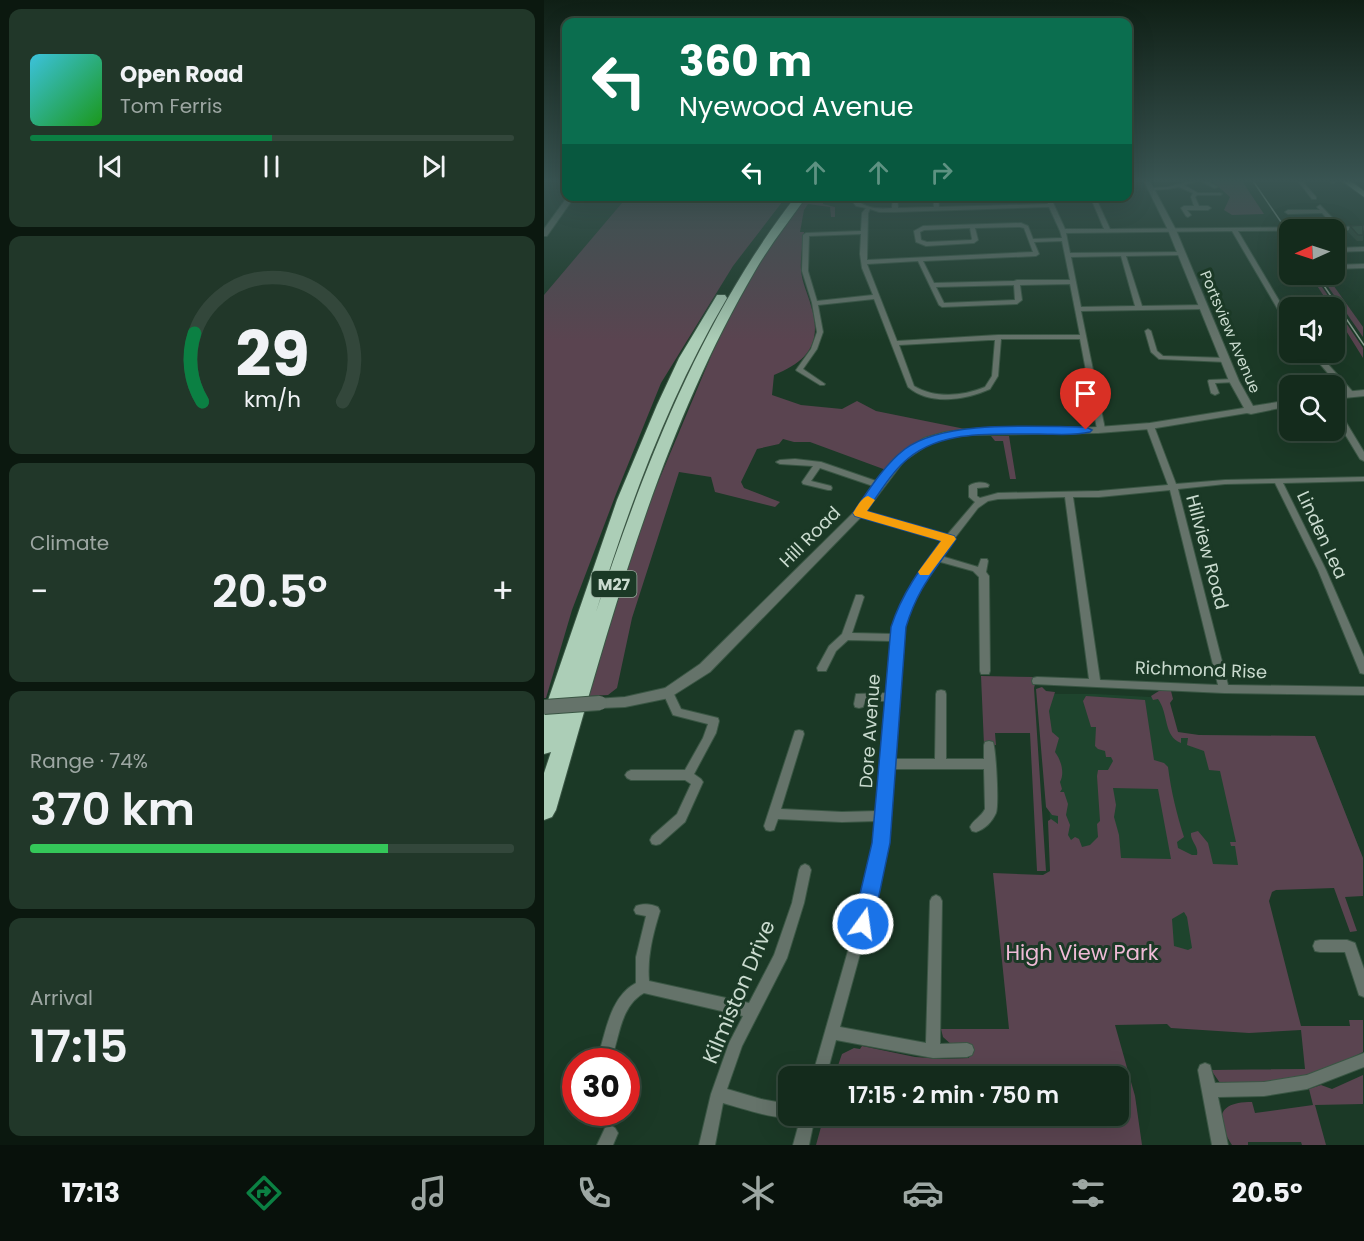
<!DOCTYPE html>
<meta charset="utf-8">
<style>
body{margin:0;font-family:Poppins,sans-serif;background:#213729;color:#f1f3f6;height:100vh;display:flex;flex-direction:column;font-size:22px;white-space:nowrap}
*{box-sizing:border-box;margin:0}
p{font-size:20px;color:#9da7a3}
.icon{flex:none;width:33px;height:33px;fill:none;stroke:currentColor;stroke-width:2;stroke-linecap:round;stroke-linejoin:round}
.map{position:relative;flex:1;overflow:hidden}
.details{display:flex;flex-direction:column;gap:9px;padding:9px;background:#0b180f;width:544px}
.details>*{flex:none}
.top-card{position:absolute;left:18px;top:18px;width:570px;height:183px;border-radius:12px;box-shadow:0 6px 24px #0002,0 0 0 2px #33473b;background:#0b6e4f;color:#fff;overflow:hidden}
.needle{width:39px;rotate:267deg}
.tools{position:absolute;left:735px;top:219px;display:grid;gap:12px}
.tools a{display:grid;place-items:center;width:66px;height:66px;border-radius:12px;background:#142b1c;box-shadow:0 6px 24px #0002,0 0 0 2px #33473b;font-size:30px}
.speed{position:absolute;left:18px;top:1048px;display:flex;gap:12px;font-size:30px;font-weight:700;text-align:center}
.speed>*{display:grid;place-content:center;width:78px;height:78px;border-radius:50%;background:#142b1c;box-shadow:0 6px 24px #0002,0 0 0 2px #33473b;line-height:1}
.speed .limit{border:9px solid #d22;background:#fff;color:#111}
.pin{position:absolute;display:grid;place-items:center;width:51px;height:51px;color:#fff;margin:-62px -26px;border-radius:50% 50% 50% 0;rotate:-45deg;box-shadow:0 0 6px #0007}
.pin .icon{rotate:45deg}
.me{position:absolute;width:66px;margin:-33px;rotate:14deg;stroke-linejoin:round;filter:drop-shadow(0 0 4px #0008)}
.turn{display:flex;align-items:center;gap:21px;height:126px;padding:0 18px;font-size:27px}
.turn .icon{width:78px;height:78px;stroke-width:2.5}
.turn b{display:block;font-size:42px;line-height:51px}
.lanes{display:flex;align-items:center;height:57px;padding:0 18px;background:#0003;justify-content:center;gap:30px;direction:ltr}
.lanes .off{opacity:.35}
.big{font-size:45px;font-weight:600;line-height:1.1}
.details .widget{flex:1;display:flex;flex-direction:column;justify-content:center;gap:9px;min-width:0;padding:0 21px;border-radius:12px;background:#213729}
.details .dial{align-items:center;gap:0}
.dial svg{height:156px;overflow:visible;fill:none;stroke:#33473b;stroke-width:7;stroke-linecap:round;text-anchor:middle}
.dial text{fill:#f1f3f6;stroke:none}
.song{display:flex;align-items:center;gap:18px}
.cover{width:72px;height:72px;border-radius:9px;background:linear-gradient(135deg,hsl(190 70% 55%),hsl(120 70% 35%))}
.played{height:6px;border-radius:3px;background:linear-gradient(90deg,#0b8043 50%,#33473b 50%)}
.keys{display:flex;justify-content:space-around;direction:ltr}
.heat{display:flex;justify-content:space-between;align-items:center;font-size:33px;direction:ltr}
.charge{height:9px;border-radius:4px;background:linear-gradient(90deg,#34c759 74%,#33473b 0)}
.trip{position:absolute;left:234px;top:1066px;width:351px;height:60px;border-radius:12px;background:#142b1c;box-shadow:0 6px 24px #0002,0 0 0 2px #33473b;font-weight:600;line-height:60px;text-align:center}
.dock{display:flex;height:96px;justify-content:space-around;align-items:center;background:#08110b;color:#9da7a3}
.dock .icon{width:42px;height:42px}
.dock .current{color:#0b8043}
.dock b{font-size:27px;color:#f1f3f6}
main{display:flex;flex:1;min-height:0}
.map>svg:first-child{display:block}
.built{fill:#1e442d}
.green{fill:#5a4450;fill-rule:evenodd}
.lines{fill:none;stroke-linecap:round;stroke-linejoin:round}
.minor-casing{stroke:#3a5644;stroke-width:2}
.tertiary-casing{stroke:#3a5644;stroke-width:2}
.primary-casing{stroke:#3a5644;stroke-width:2}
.motorway-casing{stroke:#3a5644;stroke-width:2}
.minor{fill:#65736a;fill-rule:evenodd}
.tertiary{fill:#65736a;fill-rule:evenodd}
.primary{fill:#98b4a1;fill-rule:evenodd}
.motorway{fill:#acceb7;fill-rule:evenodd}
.rail{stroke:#8a9f91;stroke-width:1.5}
.tertiary-bridge-casing{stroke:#3a5644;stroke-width:16;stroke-linecap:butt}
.tertiary-bridge{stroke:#65736a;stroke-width:14}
.wall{fill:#2c4635}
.building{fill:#33513e;stroke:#24392b;stroke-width:1.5}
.route{fill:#1a73e8;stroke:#114b97;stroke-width:1.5}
.slow{fill:#f59e0b}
.labels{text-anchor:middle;stroke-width:6;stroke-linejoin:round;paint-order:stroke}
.far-street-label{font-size:15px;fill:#cadbcf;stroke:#1b3926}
.shield{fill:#1b3926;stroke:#96aa9c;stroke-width:1.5}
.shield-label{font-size:16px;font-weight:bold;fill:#cadbcf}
.street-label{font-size:18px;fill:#cadbcf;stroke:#1b3926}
.near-park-label{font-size:21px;fill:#efbad6;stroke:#1b3926}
.near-street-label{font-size:21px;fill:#cadbcf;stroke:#1b3926}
</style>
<main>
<section class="details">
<div class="widget">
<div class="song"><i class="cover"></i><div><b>Open Road</b><p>Tom Ferris</p></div></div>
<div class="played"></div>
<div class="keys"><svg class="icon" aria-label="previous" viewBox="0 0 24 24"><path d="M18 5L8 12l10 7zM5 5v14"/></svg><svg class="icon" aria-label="pause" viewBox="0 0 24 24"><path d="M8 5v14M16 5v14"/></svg><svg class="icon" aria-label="next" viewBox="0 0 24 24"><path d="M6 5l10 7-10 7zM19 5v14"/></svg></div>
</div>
<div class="widget dial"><svg viewBox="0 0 100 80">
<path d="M14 69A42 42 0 1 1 86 69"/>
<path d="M14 69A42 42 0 0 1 10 34" stroke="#0b8043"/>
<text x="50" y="56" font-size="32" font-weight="700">29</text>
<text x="50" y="72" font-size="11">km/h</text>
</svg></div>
<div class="widget"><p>Climate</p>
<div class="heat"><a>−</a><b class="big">20.5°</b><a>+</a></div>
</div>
<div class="widget"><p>Range · 74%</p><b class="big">370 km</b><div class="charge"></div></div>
<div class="widget"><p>Arrival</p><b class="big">17:15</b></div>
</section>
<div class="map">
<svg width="820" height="1145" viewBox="0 0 820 1145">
<rect width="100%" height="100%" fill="#1b3926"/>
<path class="built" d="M499,694h53l72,4 10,37 137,1 48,122 -103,25 32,137 -239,-145z"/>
<g class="green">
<path d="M668,181h30l22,33 -32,1 -8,-5 6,-13z"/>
<path d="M183,196l-1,3h22v3l23,-1 4,-4h11l-53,69 -72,117 -45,111 -44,116 -26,88h-2v-403l83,-98z"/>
<path d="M264,197h17l-2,7 12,3v10h-4l-1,-10 -22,-3 -4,6 -4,22h4c-1,12 -4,26 -3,38 1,13 7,24 10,36 12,37 -4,56 -37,69l-2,20 29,10 41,4 15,-8 19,10 94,19c-39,5 -57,8 -84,40l-76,-28h-16l-11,-3 -4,5 -22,5 -16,33 3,6 36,14 -5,5 -60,-15 -4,-15 -32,-5 -47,146 -15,70 -9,7 -20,1 50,-166 81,-193 44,-80 23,-35z"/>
<path d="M766,275h4l49,73v10l-28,-45 -1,-5 -3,-1z"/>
<path d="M776,275h6l37,52v10z"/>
<path d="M447,436h18l7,43h-6l-7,-38h-8z"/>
<path d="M437,676l56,1 -3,11 12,183h-9l-7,-138h-35l1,12h-12z"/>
<path d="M498,687l4,4 9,1 -6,19 3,21 7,6 -4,14c6,8 10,21 5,30l2,7 -2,3h4l4,12 -2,11 4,10 -2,10 3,5 4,-3 4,2 3,8 8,-2 8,-8 -1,-13 3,-3 -3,-45 1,-6h10l5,-9 -2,-4h-5l-1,-6 -7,-2 -3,-3 1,-19h-5l-8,-26 3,-5 59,4 9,60 10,3 4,4c3,24 9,48 16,70l-7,5 1,6 14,7h5c2,-9 -7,-14 -6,-22l7,-2 10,12 5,21 25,1 -3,-19h-4l-1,-4h6l-16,-71 -11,-1 -5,-19 -17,-6 1,-7h-7v5c-18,-7 -12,-29 -23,-44l-5,1 -2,-4 11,-7 9,2 2,8 -3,4 8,29 21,3 116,1 48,122v38l-18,1 12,34 -7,1 -16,-44 -58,2 -4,2 -3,9 32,125h49l-1,-6h14v32c-52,26 -85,32 -143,31l-9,-13 94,-1 -4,-39 -52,3 -78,-5 -4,-4 -52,1 20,71 7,49h-326l8,-29h294v-39h-284l8,-23 12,-6 6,1 2,-3 53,11 27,2 27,-1v-12h-16l-10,-9 -2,-8h68l-16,-156 50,2 7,-4 -2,-50 3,-2 7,5v-8l-6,-1 -6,-8 -10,-118zM569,788l45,1 13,70 -50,-1 -2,-23 -5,-18 2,-12zM640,912l3,5 5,31 -4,2 -14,-4 -2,-27z"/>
<path d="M819,1075v29l-48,1 11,40h-24l-1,-3h-53v3h-16c-17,-27 -15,-43 20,-43l3,11 58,-8 -4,-16 12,-4 11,4z"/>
</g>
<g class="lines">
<g class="minor-casing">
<g id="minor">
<path d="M646,181h7l-13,4 14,8h22l2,1 -2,1h-23l-2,2 4,9h9l3,2 -3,2h-21l4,5 -3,2 -2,-1 -5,-8 3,-2h10l-3,-9 2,-4 -14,-6 -11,2 -17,1 -2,-1 2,-1 17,-1z"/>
<path d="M657,181h6l11,6 -4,1z"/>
<path d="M754,181h4l14,16v2h-4z"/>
<path d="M785,181h6v1l-2,1z"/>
<path d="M304,196h5c11,13 24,13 39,12l1,-12h4l1,12 36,-1 -1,-11h5l1,11 109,-3 -3,-8h5l15,33h39l-14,-33h5l15,33 225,-2 -13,-14 -34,1 -3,-2 3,-2h32l-3,-3 3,-2 21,22 23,-1v4l-126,1 52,88v8l-3,-2 -55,-94 -166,2 4,20 114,-1 1,1 -3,2 -56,1 16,50 62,-1 3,2 -3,2 -123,2 24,118 -4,2 -4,-2 -17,-90h-79l-3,37 -8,13c-24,11 -60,17 -82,-2l-34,-88 -56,6 5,27 -6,17 -14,20 22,15 -1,1h-4l-23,-14 -1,-1 15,-21 6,-17 -5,-29 -10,-32 1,-36 3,-2 55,-2 1,-18 4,-5 -10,-2zM505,207l11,24 2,7 -29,1 -5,-13 -7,-3 -98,3 -9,5 2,11 10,4 48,-3 4,-3 -3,-12 45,-1 4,1 9,24 -166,8 1,-47 2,-4 9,3h16zM426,228l2,11 -1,1 -44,2 -6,-2 -1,-8 4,-2zM317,234l-1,20 2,14 11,27 -56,6 -9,-30 1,-35zM518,241l8,39h-53l-3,1 -80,2 -11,-22 113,-5 3,-2 -5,-12zM577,256l14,50 -54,1 -10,-50zM374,261l21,44 3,2 75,-3 5,-4 -2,-15 50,-1 10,51h-82l-101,6 -30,-77zM470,285l1,15 -71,3 -8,-16zM445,340h6l-3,36 -7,11c-22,9 -49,12 -71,-1l-15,-41z"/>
<path d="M820,247v4l-30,1v-4z"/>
<path d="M820,264v4l-30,1v-4z"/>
<path d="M604,329l3,2 6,20 6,5 63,2 3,2 -3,2 -67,-3 -8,-7 -6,-21z"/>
<path d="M766,352h7l36,40v4h-6z"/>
<path d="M690,379l3,2 -1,1 -21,1 4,10 -4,2 -4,-2 -3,-12 1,-1z"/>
<path d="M790,407l4,2 26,43v9l-4,-2 -26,-43z"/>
<path d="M603,424h3l4,2 22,58 49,-4 139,-3v4l-81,2 43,87 38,87v17l-4,-1 -1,-3 -41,-100 -43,-87 -50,1 -47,5 50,196 136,2v8l-140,-2 -191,-9 -1,-3 1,-3 4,-1 52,2 -24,-182 -67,2 -10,2 -10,7 -37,48 37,11 3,-8h6l1,2 -2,11 3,4 1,95 -1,3h-8l-1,-3 -1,-94 -6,-6 -36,-10 -21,33 -13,33 -10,132h42l1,-65 1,-3 4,-1 4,1 1,3v65h38v-14l1,-3 4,-1 4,1c3,8 6,63 3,71 -4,9 -11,16 -20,19l-4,-1 -2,-4c3,-7 11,-10 15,-18l-1,-40h-92l-5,74 -4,27 -43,157 86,16 4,-142 2,-4 4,-2 4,2 2,4 -2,143 27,-1 5,2 2,5 -2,5 -5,2 -34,1 -97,-18 -10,37h-14l59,-207 6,-49 -35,1 -64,-3 -4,11 -4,1 -4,-1 -2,-4 30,-92 1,-3 4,-1 4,1 1,3 -23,75 61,3 36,-1 9,-110h-22l-2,6 -4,1 -4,-1 -1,-3 2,-10 32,-1 4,-52 -44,-1 -12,11 -10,20h-8l-1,-3 12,-22 13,-12 14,-39h6l2,2 -12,36 41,1c2,-32 31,-69 51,-94l-88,-25 -1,-2 4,-3 88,25 28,-33 -6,-5v-11c4,-4 16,-5 20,-1l-1,2 -11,1v8l3,2 18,-5 101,-2 69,-6 -22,-59zM626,490l48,195 -118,-5 -27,-183h26z"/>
<path d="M251,459l26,3 61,21 1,2 -4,2h-3l-56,-19 -9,13 20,5 1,2 -1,2h-3l-25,-6 -1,-2 11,-16 -33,-2 -4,-2 4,-2z"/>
<path d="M124,689l4,1 9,19 33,8 4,1 1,3 -3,12 -22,41 7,5 2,3 -18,40 -25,22 -4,1 -4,-1 -2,-4 2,-4 25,-22 14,-30 -6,-4h-54l-4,-2 -2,-3 2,-3 4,-2h54l18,-32 5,-14 -35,-9 -10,-22 1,-3z"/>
<path d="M261,864l4,2 2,4 -7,33 -17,55 -45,88 -15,43 34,10 27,5v12h5c-12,6 -55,-9 -70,-13l-8,42h-16l12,-51 18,-51 14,-27 -99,-23c-25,14 -24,46 -34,69h-10l-2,-5c8,-26 12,-60 38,-74v-26l10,-41 -10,-2 -2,-4 2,-4c7,-3 16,-2 22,1l2,4c-7,23 -13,45 -11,70l100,22 25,-48 18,-52 7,-33 2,-4z"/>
<path d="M776,940h27l8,3 9,26v28l-5,-2 -14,-43h-25l-5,-1 -2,-5 2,-5z"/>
<path d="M820,1053v14l-57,22 -43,7 -46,1 10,48h-16l-14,-75 2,-5 5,-2 5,2 5,18 49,-1 43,-7z"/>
<path d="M257,1116h14l-6,29h-16z"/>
<path d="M66,1125l5,3 3,5 -5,12h-16l8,-17z"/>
</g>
</g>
<g class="tertiary-casing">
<g id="tertiary">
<path d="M600,181h6l26,49 63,151 14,25 37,-6v6l-39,8 -4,-1 -97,16 -52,4 -128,2 -24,3 -14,4 -28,19 -41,54 -153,157 -41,26 -44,9 -25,1 -5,-1 -2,-4 2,-4 30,-2 40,-9 35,-24 155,-153 41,-54 28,-19 21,-6 25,-3 128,-2 52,-4 94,-15 -15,-27 -61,-151z"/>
<path d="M24,196h7l-28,40h-3v-7z"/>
<path d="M820,390v6l-30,3v-6z"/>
</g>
</g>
<g class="primary-casing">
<path id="primary" d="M798,181h9l13,10v6z"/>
</g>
<g class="motorway-casing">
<path id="motorway" d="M252,196h11c-18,25 -37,49 -52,75 -97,165 -146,356 -199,539l-4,7 -8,3v-47l7,-21 -7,2v-42l73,-212 40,-95 22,-47 38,-63h8l2,3c-58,99 -97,205 -131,314 48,-145 105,-294 200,-416z"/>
</g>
<use href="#minor" class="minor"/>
<use href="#tertiary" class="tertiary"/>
<use href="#primary" class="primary"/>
<use href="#motorway" class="motorway"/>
<g class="rail">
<path d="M709,181l37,54"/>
<path d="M772,274l48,71"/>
</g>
<g class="tertiary-bridge-casing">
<path id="tertiary-bridge" d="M0,707l56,-4"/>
</g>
<use href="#tertiary-bridge" class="tertiary-bridge"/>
</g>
<path class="wall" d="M819,225v16h-6l-9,-9 2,-6z"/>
<path class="building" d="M819,225v10h-5l-8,-9z"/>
<linearGradient id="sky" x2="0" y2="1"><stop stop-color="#0f1f15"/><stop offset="0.53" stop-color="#395452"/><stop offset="1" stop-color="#395452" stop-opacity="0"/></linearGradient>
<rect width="820" height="341" fill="url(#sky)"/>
<path class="route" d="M542,427l6,3 -2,2c-16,4 -34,2 -51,2 -46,1 -100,-6 -136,29 -14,13 -25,32 -36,48l87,25 2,3c-22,33 -38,48 -50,88l-16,216 -17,81 -3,7 -7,2 -7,-2 -3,-7 19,-81 19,-216c11,-34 29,-58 50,-86l-86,-25 -2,-3c15,-22 31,-48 52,-64 40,-30 132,-22 181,-22z"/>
<path class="slow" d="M324,496l7,4 -8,11 87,25 2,3 -27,36h-9l-2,-3 23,-31 -86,-25 -2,-3c4,-6 8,-15 15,-17z"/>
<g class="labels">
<g class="far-street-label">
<text transform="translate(686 332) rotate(67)" y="5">Portsview Avenue</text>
</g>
<rect class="shield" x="47.5" y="571" width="45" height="26" rx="4.5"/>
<g class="shield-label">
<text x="70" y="590">M27</text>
</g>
<g class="street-label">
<text transform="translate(778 535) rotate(65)" y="6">Linden Lea</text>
<text transform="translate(266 537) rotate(-45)" y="6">Hill Road</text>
<text transform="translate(663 552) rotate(75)" y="6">Hillview Road</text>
<text transform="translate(657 670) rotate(2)" y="6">Richmond Rise</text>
<text transform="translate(326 731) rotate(-86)" y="6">Dore Avenue</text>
</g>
<g class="near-park-label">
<text x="538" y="960">High View Park</text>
</g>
<g class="near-street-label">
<text transform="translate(195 992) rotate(-67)" y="7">Kilmiston Drive</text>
</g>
</g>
</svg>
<div class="tools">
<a><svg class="needle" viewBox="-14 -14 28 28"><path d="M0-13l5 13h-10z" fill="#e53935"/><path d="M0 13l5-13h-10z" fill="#9da7a3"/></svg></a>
<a><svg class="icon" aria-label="sound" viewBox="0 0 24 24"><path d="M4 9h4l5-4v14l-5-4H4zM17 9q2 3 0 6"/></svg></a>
<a><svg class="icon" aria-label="search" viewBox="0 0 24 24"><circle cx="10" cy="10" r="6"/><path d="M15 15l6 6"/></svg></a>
</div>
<div class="speed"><div class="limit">30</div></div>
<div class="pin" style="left:542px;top:430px;background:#d93025"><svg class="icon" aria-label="arrive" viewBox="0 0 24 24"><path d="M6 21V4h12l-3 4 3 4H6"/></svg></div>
<svg class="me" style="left:319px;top:924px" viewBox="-20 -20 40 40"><circle r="17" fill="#1a73e8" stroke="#fff" stroke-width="3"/><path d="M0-11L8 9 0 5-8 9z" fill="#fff"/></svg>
<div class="trip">17:15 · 2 min · 750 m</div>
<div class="top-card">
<div class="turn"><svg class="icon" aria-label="left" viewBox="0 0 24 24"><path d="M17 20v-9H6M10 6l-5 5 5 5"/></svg><div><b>360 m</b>Nyewood Avenue</div></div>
<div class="lanes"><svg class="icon" aria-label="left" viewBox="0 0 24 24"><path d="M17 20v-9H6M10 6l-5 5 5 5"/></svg><svg class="icon off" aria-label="ahead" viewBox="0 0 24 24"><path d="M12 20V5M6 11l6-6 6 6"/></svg><svg class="icon off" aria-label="ahead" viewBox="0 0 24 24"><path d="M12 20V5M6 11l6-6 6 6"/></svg><svg class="icon off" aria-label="right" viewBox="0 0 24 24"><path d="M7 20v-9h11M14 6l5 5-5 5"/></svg></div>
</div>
</div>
</main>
<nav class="dock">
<b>17:13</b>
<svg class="icon current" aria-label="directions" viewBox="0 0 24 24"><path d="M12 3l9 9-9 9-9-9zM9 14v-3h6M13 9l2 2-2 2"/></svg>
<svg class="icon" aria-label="music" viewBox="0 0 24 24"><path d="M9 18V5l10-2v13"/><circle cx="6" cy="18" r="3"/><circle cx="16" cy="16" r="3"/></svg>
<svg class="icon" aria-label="phone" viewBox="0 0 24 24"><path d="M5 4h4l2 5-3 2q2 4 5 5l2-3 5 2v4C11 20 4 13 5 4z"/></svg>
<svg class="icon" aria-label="climate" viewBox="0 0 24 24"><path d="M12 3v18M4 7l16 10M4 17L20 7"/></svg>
<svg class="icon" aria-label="car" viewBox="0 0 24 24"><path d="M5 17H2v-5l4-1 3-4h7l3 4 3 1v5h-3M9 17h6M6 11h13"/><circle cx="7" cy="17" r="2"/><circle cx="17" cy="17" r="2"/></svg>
<svg class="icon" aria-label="filters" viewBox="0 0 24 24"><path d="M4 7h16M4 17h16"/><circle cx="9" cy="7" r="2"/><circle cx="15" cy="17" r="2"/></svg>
<b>20.5°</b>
</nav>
